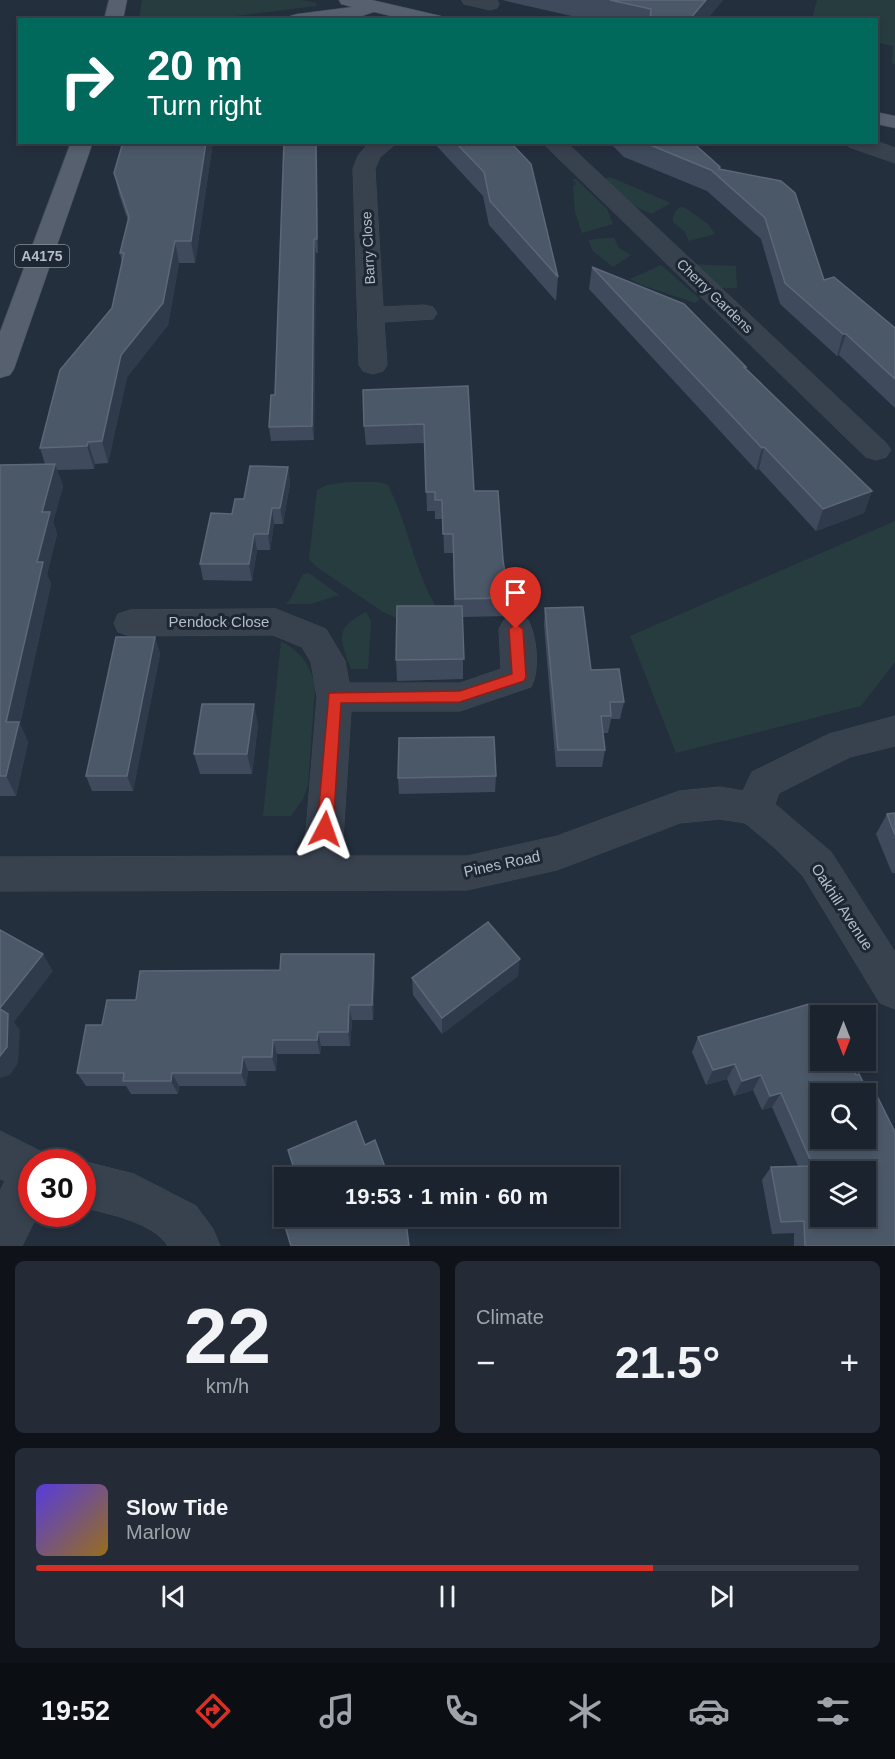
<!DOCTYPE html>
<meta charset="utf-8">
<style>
body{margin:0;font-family:Arial,sans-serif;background:#242b36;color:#f1f3f6;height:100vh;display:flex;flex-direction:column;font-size:22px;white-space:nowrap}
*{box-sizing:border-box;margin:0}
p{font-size:20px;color:#a0a4aa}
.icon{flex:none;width:33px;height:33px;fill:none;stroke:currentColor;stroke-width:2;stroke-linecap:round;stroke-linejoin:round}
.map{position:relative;height:1246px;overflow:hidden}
.details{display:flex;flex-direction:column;gap:15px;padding:15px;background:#0f1319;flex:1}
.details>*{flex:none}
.top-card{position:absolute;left:18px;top:18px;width:860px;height:126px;border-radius:0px;box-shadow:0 3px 9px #0003,0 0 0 2px #39404a;background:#00695c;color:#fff;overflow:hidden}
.needle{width:39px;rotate:180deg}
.buttons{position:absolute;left:810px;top:1005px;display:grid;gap:12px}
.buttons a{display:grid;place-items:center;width:66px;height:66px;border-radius:0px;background:#1b232e;box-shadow:0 3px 9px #0003,0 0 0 2px #39404a;font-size:30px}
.speed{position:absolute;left:18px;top:1149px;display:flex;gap:12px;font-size:30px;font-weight:700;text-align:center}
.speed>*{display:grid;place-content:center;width:78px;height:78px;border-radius:50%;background:#1b232e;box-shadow:0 3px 9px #0003,0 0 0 2px #39404a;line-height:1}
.speed .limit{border:9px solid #d22;background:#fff;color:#111}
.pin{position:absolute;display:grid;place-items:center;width:51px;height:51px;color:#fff;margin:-62px -26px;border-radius:50% 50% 50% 0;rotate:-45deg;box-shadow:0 0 6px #0007}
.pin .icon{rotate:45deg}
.me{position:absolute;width:66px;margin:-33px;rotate:4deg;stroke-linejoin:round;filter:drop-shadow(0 0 4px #0008)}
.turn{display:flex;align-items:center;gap:21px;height:126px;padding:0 30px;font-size:27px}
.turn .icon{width:78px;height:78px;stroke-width:2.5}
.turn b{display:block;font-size:42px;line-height:51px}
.big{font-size:45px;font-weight:700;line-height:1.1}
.details .widget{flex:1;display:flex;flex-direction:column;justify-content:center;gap:9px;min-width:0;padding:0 21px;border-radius:9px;background:#242b36}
.details .dial{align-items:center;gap:0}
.dial b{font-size:78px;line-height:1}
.song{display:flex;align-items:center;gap:18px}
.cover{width:72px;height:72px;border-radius:9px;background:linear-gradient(135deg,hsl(250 70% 55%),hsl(40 70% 35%))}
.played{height:6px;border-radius:3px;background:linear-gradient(90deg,#d93025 75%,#39404a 75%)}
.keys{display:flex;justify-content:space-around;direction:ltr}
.heat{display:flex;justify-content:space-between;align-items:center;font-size:33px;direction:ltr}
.details .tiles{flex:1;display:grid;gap:15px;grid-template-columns:1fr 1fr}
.widget:last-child{grid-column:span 2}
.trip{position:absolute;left:274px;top:1167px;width:345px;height:60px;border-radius:0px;background:#1b232e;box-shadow:0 3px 9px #0003,0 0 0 2px #39404a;font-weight:700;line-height:60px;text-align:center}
.tabs{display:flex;height:96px;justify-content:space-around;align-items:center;background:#0b0e12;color:#a0a4aa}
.tabs .icon{width:42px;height:42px}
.tabs .on{color:#d93025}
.tabs b{font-size:27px;color:#f1f3f6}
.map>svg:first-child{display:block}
.green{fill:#263c3f}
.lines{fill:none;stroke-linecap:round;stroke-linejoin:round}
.minor-casing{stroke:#414a57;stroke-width:1}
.major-casing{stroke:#414a57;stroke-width:1}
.minor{fill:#38414e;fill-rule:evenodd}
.major{fill:#56606e;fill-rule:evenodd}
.wall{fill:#3f4b5c}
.shaded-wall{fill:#2f3b4b}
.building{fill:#4b5868;stroke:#5c6777;stroke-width:1.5;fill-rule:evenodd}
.route{fill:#d93025;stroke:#8d1f18;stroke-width:1.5}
.labels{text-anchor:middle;stroke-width:6;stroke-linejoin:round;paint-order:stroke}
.far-street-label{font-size:14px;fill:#b4bcc9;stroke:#1d2633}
.shield{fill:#1d2633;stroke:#878f9c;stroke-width:1.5}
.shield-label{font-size:14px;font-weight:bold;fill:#b4bcc9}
.street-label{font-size:15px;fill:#b4bcc9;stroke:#1d2633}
</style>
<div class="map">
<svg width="895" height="1246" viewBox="0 0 895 1246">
<rect width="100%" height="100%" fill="#242f3e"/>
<g class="green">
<path d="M142,0h160l15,3 -1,3 -104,13h-73z"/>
<path d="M817,0h78v64l-3,-1 1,-17 -17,-4v-22l-60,-1 -4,-1z"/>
<path d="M610,177l61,26 -20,11c-20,-8 -32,-19 -48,-34z"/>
<path d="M572,179h4l31,30 6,15 -31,9 -7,-21 -2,-26 3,-2z"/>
<path d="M684,207l24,17 7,10 -26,7 -5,-10 -11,-9c0,-7 2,-15 11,-15z"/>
<path d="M604,238h10l5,10 12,7 -18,12 -20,-16 -5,-11z"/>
<path d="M693,264l43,2 1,22h-20z"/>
<path d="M661,265l39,34 -5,4 -53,-18 -12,-6z"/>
<path d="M347,482h32l9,3c22,43 26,90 54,131l-46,2 -13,-6 -65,-44 -9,-9 8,-69 10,-5z"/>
<path d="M895,521v141l-34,44 -185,47 -46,-117z"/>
<path d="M309,573l30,22 -28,9h-26l5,-4 13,-26z"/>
<path d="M366,612l5,9 -3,48h-17c-10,-29 -19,-40 15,-57z"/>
<path d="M281,641c20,11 30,24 34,47l-7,97 -5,14 -12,17h-28z"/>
</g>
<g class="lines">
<g class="minor-casing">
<g id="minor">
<path d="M462,0h35l2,4 -2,4 -7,2 -26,-6z"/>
<path d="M876,141l19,7v15l-46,-16 -3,-5z"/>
<path d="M370,142h28l-18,15 -5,12 8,138 41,-2 9,2 4,6 -4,6 -49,3 3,43 -4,6 -10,3 -10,-3 -4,-6 -6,-196 5,-13z"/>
<path d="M542,142h24l320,301 5,7 -5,7 -10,3 -10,-3z"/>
<path d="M276,609l50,20 19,32 4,22h111l41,-14 -2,-40 5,-9 12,-4 12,4c9,17 12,50 3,67l-71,24h-109l-9,145h125l90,-20 122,-45 41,-4 23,4 9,-19 77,-38 66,-18v30l-45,11 -71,36 -4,11 56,48 64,100v57l-15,-6 -77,-127 -28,-28 -30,-25 -25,-4 -40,4 -123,47 -90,20 -467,1v-34l304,-1 13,-159 -6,-35 -9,-15 -29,-12 -143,1 -12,-4 -4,-9 4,-9 12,-4z"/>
<path d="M0,1131l48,24 3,7h-19v52h6l-16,32h-22v-55l5,-10 -5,-2z"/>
<path d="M82,1161l52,13 62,32 17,23 7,17h-52c-15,-24 -59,-32 -86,-39v-45h-3z"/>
</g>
</g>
<g class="major-casing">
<g id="major">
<path d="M109,0h18l-4,20h-19z"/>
<path d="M339,0h33l69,16 2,4h-36l-33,-8 -24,8h-62l2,-4 7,-2 55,-7 -11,-3z"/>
<path d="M876,112l19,4v12l-19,-4z"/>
<path d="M71,142h22l-79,227 -4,6 -10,3v-46z"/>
</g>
</g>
<use href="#minor" class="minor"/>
<use href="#major" class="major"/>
</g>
<g class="wall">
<path d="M502,0h221l-17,20h-117z"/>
<path d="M123,142h90l-18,121h-16l-11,62 -41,52 -19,86 -13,1 -1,5 -37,1 6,16 -10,36 4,12 -10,40 4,10 -31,140 8,18 -12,54h-16v-331l45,-1 -5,-16 72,-140 10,-45 -2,-10 8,-32 -9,-27 -5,-21z"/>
<path d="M433,142h77l48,135 -2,24 -67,-76 -6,-29z"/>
<path d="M609,142h83l28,27 104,111 71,48v80l-56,-53 -2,1 -57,-52 -19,-65 -54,-48 -83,-34z"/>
<path d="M317,154l1,99h-2l-2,187 -43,1 -2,-14z"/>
<path d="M592,267l154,102 126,122 -8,22 -48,18 -57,-62 -3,1 -167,-181z"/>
<path d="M468,386l6,105 29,69 6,38 -1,18 -45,1v62l-66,2 -1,-21 58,-54 -1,-53h-9l-1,-34h-8v-8h-8l-2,-68 -59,2 -2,-19z"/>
<path d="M288,467l2,17 -7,40h-9l-4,26h-13l-5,31 -49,-1 -3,-16 32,-50 12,-15z"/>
<path d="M545,608l46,62 33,32 -4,17h-9l-3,14h-5l2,17 -3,17h-46l-12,-142z"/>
<path d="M155,637l5,17 -27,137h-41l-6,-15z"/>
<path d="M258,724l-6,50h-52l-6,-20z"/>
<path d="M496,776l-1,16 -96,2 -1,-16z"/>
<path d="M895,813v60h-3l-16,-39 11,-20z"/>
<path d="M375,969l-2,51h-21l-2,26h-29l-1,8h-43l-1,17h-28l-2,15h-67l-1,8h-47l-5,-8h-40l-9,-13 25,-48 34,-25z"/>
<path d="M518,976l-76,58 -29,-39 -1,-17z"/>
<path d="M809,1004l86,242h-101v-13l-22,1 -10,-54 9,-13 27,-1 -26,-59 -10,3 -9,-20 -19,6 -7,-17 -21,6 -14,-33 6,-15z"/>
</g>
<g class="shaded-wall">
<path d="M706,0h17l-17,20h-17z"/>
<path d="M206,142h7l-18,121 -4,-22z"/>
<path d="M316,142l1,12 1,99 -1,-14z"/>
<path d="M314,239l2,14 -2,187 -2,-14z"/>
<path d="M175,241l4,22 -11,62 -41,52 -19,86 -6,-22 19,-86z"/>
<path d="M843,334h3l-7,21 -2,1z"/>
<path d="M88,442l7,22 -1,5 -7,-23z"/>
<path d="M764,447l-5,22 -3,1 6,-22z"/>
<path d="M55,464l8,22 -10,36 4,12 -10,40 4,10 -31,140 8,18 -12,54 -10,-20v-54l31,-160 5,-50z"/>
<path d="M288,467l2,17 -7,40 -3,-16z"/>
<path d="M872,491l-8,22 -48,18 7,-22z"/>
<path d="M272,508l2,16 -4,26 -2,-16z"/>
<path d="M254,534l3,16 -5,31 -3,-17z"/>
<path d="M155,637l5,17 -27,137 -6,-15z"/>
<path d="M254,704l4,20 -6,50 -5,-20z"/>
<path d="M43,954l10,17 -39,51 6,8 -2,33 -8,12 -10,3v-69z"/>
<path d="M374,954l1,15 -2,51 -1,-15z"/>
<path d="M520,959l-2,17 -76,58v-16z"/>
<path d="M349,1005l3,15 -2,26 -2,-14z"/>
<path d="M318,1032l3,14 -1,8 -3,-14z"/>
<path d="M273,1040l4,14 -1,17 -4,-14z"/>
<path d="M243,1057l5,14 -2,15 -5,-13z"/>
<path d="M735,1064l-8,15 -21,6 7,-15z"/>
<path d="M172,1073l7,13 -1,8 -7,-13z"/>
<path d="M761,1075l-8,15 -19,6 8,-15z"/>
<path d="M781,1093l-9,14 -10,3 8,-14z"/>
</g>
<g class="building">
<path d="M610,0h96l-17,20h-39l1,-11z"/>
<path d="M123,142h83l-15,99h-16l-12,62 -42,52 -19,86 -14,1 -1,4 -47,2 20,-78 52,-62 12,-55h-4l9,-36 -15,-44z"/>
<path d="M284,142h32l1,97h-3l-2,187 -43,1 2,-32h4z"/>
<path d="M455,142h55l21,22 27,113 -68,-76 -6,-29z"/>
<path d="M643,142h49l28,25 -1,2 62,12 14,12 29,87 10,-3 61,51v51l-49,-45h-3l-58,-51 -20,-65 -54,-48z"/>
<path d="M592,267l92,37 62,63h-2l128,124 -49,18 -59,-62 -2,1z"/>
<path d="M468,386l6,105h24l5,69 6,38 -54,1 -2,-65h-10l-1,-34h-7v-8h-9l-2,-68 -60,2 -1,-36z"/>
<path d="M55,464l-13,48h8l-13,50h6l-37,160h13l-13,54h-6v-311z"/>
<path d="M250,466l38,1 -8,41h-8l-4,26h-14l-5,30h-49l11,-51 21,1 3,-15h9z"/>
<path d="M397,606h65l2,53 -68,1z"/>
<path d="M583,607l8,63 28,-1 5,33h-14l1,14h-10l4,34h-47l-13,-142z"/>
<path d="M116,637h39l-28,139h-41z"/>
<path d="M202,704h52l-7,50h-53z"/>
<path d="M494,737l2,39 -98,2 1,-40z"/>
<path d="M895,813v22l-8,-21z"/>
<path d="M488,922l32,37 -78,59 -30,-40z"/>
<path d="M0,930l43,24 -43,54z"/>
<path d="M281,954h93l-2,51h-23l-1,27h-30l-1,8h-44l-1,17h-29l-2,16h-69l-1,8h-48l1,-8h-47l9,-48h16l5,-25h29l4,-29 140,-1z"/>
<path d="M809,1004l11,23v33h29l7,15 3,-1 12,24 6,-2 18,36v114h-90l-1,-25 -23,1 -10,-55 42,-1 -32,-73 -11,3 -9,-21 -19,6 -7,-17 -22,6 -15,-33zM820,1094h46v44h-46zM820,1172h46v44h-46z"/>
<path d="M0,1009l8,5 -1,33 -7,9z"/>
<path d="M356,1121l9,24 10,-5 14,38h-92l-9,-28z"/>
<path d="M285,1208v8h119l2,6 3,24h-118l-11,-36z"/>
</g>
<path class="route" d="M516,624l7,5 3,48 -2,4 -64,21 -119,1 -8,126 -2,4 -6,2 -5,-2 -3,-4 12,-136 131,-2 52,-17 -3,-45z"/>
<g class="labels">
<g class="far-street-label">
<text transform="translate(368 248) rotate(-93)" y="5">Barry Close</text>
<text transform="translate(715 296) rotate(44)" y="5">Cherry Gardens</text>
</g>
<rect class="shield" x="15" y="245" width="54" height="22" rx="4.5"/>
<g class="shield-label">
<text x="42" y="261">A4175</text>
</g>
<g class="street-label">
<text x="219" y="627">Pendock Close</text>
<text transform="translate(502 864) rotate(-12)" y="5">Pines Road</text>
<text transform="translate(842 907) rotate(57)" y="5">Oakhill Avenue</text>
</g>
</g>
</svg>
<div class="buttons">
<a><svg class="needle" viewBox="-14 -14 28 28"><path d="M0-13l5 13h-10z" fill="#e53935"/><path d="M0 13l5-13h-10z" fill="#a0a4aa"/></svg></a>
<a><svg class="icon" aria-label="search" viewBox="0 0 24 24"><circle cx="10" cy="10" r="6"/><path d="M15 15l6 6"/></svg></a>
<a><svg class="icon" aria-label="layers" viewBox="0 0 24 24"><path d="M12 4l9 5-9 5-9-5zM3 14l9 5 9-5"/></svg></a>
</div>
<div class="speed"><div class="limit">30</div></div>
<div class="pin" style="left:516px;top:629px;background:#d93025"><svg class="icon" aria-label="arrive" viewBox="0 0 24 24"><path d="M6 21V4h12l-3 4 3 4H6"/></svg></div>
<svg class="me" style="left:325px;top:829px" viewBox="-20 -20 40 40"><path d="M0-17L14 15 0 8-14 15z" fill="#d93025" stroke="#fff" stroke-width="4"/></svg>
<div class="trip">19:53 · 1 min · 60 m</div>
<div class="top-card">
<div class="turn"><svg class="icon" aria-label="right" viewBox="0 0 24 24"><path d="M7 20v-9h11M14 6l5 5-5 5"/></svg><div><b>20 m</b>Turn right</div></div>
</div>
</div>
<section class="details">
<div class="tiles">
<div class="widget dial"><b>22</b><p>km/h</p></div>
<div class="widget"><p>Climate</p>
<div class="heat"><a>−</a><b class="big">21.5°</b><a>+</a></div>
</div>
<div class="widget">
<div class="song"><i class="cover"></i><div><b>Slow Tide</b><p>Marlow</p></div></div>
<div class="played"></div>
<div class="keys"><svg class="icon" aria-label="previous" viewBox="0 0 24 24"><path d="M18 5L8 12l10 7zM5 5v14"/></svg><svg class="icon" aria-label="pause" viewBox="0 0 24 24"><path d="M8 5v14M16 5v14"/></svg><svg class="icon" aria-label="next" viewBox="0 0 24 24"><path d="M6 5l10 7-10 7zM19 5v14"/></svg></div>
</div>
</div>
</section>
<nav class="tabs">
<b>19:52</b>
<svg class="icon on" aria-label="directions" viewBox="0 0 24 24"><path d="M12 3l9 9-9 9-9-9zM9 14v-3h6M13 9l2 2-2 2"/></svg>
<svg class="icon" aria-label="music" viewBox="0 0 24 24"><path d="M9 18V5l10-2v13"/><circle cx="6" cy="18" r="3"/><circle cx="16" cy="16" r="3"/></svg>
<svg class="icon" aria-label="phone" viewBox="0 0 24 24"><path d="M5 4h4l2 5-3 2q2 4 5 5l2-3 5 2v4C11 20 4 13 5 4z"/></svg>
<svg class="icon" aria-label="climate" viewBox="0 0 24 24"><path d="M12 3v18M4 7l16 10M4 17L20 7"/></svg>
<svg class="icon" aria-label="car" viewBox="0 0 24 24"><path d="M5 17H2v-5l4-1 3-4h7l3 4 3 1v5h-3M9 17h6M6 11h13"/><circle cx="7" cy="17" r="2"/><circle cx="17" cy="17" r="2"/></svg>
<svg class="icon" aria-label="filters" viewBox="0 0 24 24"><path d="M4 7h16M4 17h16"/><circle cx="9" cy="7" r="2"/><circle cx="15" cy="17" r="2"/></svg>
</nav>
